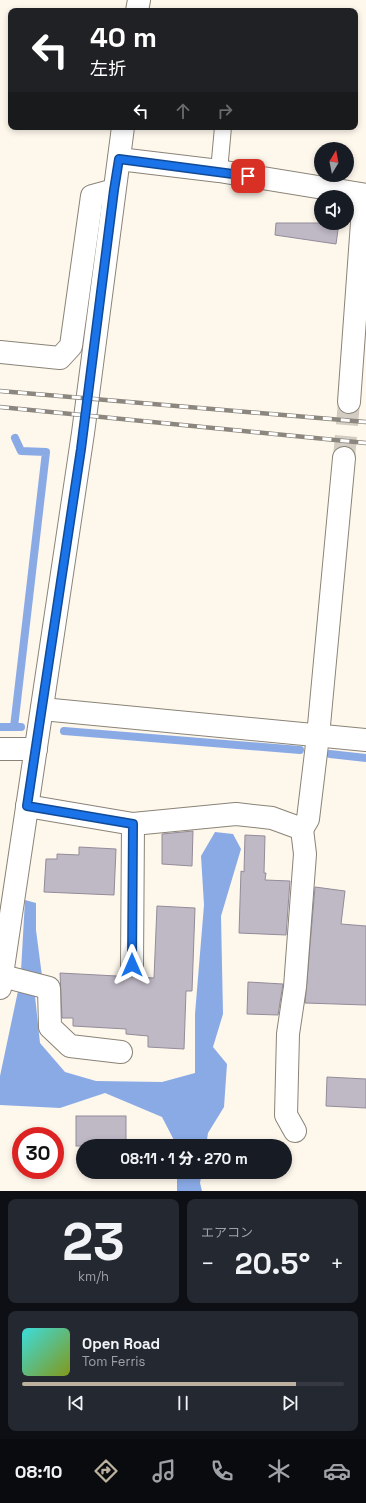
<!DOCTYPE html>
<html lang="ja">
<meta charset="utf-8">
<style>
body{margin:0;font-family:"Space Grotesk","Noto Sans JP",sans-serif;background:#242831;color:#f1f3f6;height:100vh;display:flex;flex-direction:column;font-size:15px;white-space:nowrap}
*{box-sizing:border-box;margin:0}
p{font-size:13px;color:#9ea1a6}
.icon{flex:none;width:22px;height:22px;fill:none;stroke:currentColor;stroke-width:2;stroke-linecap:round;stroke-linejoin:round}
.map{position:relative;height:1191px;overflow:hidden}
.sheet{display:flex;flex-direction:column;gap:8px;padding:8px;background:#0d0f14;flex:1}
.sheet>*{flex:none}
.banner{position:absolute;left:8px;top:8px;width:350px;height:122px;border-radius:8px;box-shadow:0 2px 6px #0003;background:#202124;color:#fff;overflow:hidden}
.needle{width:26px;rotate:10deg}
.buttons{position:absolute;left:314px;top:142px;display:grid;gap:8px}
.buttons a{display:grid;place-items:center;width:40px;height:40px;border-radius:50%;background:#171b24;box-shadow:0 2px 6px #0003;font-size:20px}
.speed{position:absolute;left:12px;top:1127px;display:flex;gap:8px;font-size:20px;font-weight:700;text-align:center}
.speed>*{display:grid;place-content:center;width:52px;height:52px;border-radius:50%;background:#171b24;box-shadow:0 2px 6px #0003;line-height:1}
.speed .limit{border:6px solid #d22;background:#fff;color:#111}
.pin{position:absolute;display:grid;place-items:center;width:34px;height:34px;color:#fff;margin:-17px;border-radius:8px;box-shadow:0 2px 6px #0006}
.me{position:absolute;width:44px;margin:-22px;rotate:0deg;stroke-linejoin:round;filter:drop-shadow(0 0 3px #0008)}
.turn{display:flex;align-items:center;gap:14px;height:84px;padding:0 16px;font-size:18px}
.turn .icon{width:52px;height:52px;stroke-width:2.5}
.turn b{display:block;font-size:28px;line-height:34px}
.lanes{display:flex;align-items:center;height:38px;padding:0 16px;background:#0003;justify-content:center;gap:20px;direction:ltr}
.lanes .off{opacity:.35}
.big{font-size:30px;font-weight:800;line-height:1.1}
.sheet .tile{flex:1;display:flex;flex-direction:column;justify-content:center;gap:6px;min-width:0;padding:0 14px;border-radius:8px;background:#242831}
.sheet .dial{align-items:center;gap:0}
.dial b{font-size:52px;line-height:1}
.song{display:flex;align-items:center;gap:12px}
.cover{width:48px;height:48px;border-radius:6px;background:linear-gradient(135deg,hsl(180 70% 55%),hsl(70 70% 35%))}
.played{height:4px;border-radius:2px;background:linear-gradient(90deg,#bbb19e 85%,#363941 85%)}
.keys{display:flex;justify-content:space-around;direction:ltr}
.heat{display:flex;justify-content:space-between;align-items:center;font-size:22px;direction:ltr}
.sheet .tiles{flex:1;display:grid;gap:8px;grid-template-columns:1fr 1fr}
.tile:last-child{grid-column:span 2}
.trip{position:absolute;left:76px;top:1139px;width:216px;height:40px;border-radius:20px;background:#171b24;box-shadow:0 2px 6px #0003;font-weight:800;line-height:40px;text-align:center}
.tab-bar{display:flex;height:64px;justify-content:space-around;align-items:center;background:#090b0e;color:#9ea1a6}
.tab-bar .icon{width:28px;height:28px}
.tab-bar .active{color:#bbb19e}
.tab-bar b{font-size:18px;color:#f1f3f6}
.map>svg:first-child{display:block}
.water{fill:#8aaae6}
.lines{fill:none;stroke-linecap:round;stroke-linejoin:round}
.stream{stroke:#8aaae6;stroke-width:8}
.building{fill:#bfb8c5;stroke:#938c99}
.street-tunnel{stroke:#d2ccc2;stroke-width:22;stroke-dasharray:22 11;stroke-linecap:butt}
.lane-casing{stroke:#8a8377;stroke-width:18}
.street-casing{stroke:#8a8377;stroke-width:24}
.lane{stroke:#fff;stroke-width:16}
.street{stroke:#fff;stroke-width:22}
.rail-casing{stroke:#8b867e;stroke-width:4.5}
.rail{stroke:#fff;stroke-width:3;stroke-dasharray:9;stroke-linecap:butt}
.route-casing{stroke:#114b97;stroke-width:10}
.route{stroke:#1a73e8;stroke-width:7}
</style>
<div class="map">
<svg width="366" height="1191" viewBox="0 0 366 1191">
<rect width="100%" height="100%" fill="#fef7ec"/>
<g class="water">
<path d="M215,832l18,2 8,15 -20,67 2,98 -10,33 14,17 -3,43 -16,26 -2,13h-29l-15,-29 -57,-24 -45,15 -60,-3v-29l18,-85 17,5 5,47 25,29 31,9 66,1 33,-9v-59l9,-109 -3,-49z"/>
<path d="M25,900l11,3v27l6,46 -21,-5z"/>
<path d="M177,1172h25l-2,11 2,8h-25z"/>
</g>
<g class="lines">
<g class="stream">
<path d="M0,727h21"/>
<path d="M14,727l32,-275 -25,-1 -6,-13"/>
<path d="M64,731l236,19"/>
<path d="M330,754l36,4"/>
</g>
</g>
<g class="building">
<path d="M276,223h63l-3,21 -61,-9z"/>
<path d="M193,831l-1,35 -30,-2v-30z"/>
<path d="M245,835l20,1 -1,37h2l-1,7 25,1 -4,54 -47,-2 2,-62 3,1z"/>
<path d="M79,847l37,2 -2,46 -70,-3 2,-33h11v-5l22,1z"/>
<path d="M315,887l30,4 -4,33 25,2v79l-61,-2z"/>
<path d="M157,906l38,2 -3,83h-6l-2,58 -36,-2v-11l-22,-2v-5l-53,-3v-8h-11l-2,-45 94,5z"/>
<path d="M248,982l35,2 -5,31 -31,-1z"/>
<path d="M327,1077l39,2v29l-40,-2z"/>
<rect x="76" y="1116" width="50" height="30"/>
</g>
<g class="lines">
<path class="street-tunnel" d="M344,458l5,-56"/>
<g class="lane-casing">
<path id="lane" d="M219,171l4,-44"/>
</g>
<g class="street-casing">
<g id="street">
<path d="M137,11l2,-11"/>
<path d="M119,159l100,12 147,24"/>
<path d="M0,352l60,6 11,-12 21,-150 22,-6"/>
<path d="M349,402l15,-207"/>
<path d="M42,709l324,31"/>
<path d="M0,749h36"/>
<path d="M27,806l106,18 103,-10 36,4 30,11 6,-10 10,-83 26,-278"/>
<path d="M132,965l1,-141"/>
<path d="M2,976l47,12 1,39 20,19 51,6"/>
<path d="M0,988l83,-555 40,-306"/>
<path d="M295,1131l-9,-16 2,-81 7,-47 10,-133 -3,-25"/>
</g>
</g>
<use href="#lane" class="lane"/>
<use href="#street" class="street"/>
<g class="rail-casing">
<g id="rail">
<path d="M0,391l366,31"/>
<path d="M0,407l366,36"/>
</g>
</g>
<use href="#rail" class="rail"/>
</g>
<g class="lines">
<g class="route-casing">
<path id="route" d="M132,965l1,-141 -106,-18 54,-357 33,-259 5,-31 129,17"/>
</g>
<use href="#route" class="route"/>
</g>
</svg>
<div class="buttons">
<a><svg class="needle" viewBox="-14 -14 28 28"><path d="M0-13l5 13h-10z" fill="#e53935"/><path d="M0 13l5-13h-10z" fill="#9ea1a6"/></svg></a>
<a><svg class="icon" aria-label="sound" viewBox="0 0 24 24"><path d="M4 9h4l5-4v14l-5-4H4zM17 9q2 3 0 6"/></svg></a>
</div>
<div class="speed"><div class="limit">30</div></div>
<div class="pin" style="left:248px;top:176px;background:#d93025"><svg class="icon" aria-label="arrive" viewBox="0 0 24 24"><path d="M6 21V4h12l-3 4 3 4H6"/></svg></div>
<svg class="me" style="left:132px;top:965px" viewBox="-20 -20 40 40"><path d="M0-17L14 15 0 8-14 15z" fill="#1a73e8" stroke="#fff" stroke-width="4"/></svg>
<div class="trip">08:11 · 1 分 · 270 m</div>
<div class="banner">
<div class="turn"><svg class="icon" aria-label="left" viewBox="0 0 24 24"><path d="M17 20v-9H6M10 6l-5 5 5 5"/></svg><div><b>40 m</b>左折</div></div>
<div class="lanes"><svg class="icon" aria-label="left" viewBox="0 0 24 24"><path d="M17 20v-9H6M10 6l-5 5 5 5"/></svg><svg class="icon off" aria-label="ahead" viewBox="0 0 24 24"><path d="M12 20V5M6 11l6-6 6 6"/></svg><svg class="icon off" aria-label="right" viewBox="0 0 24 24"><path d="M7 20v-9h11M14 6l5 5-5 5"/></svg></div>
</div>
</div>
<section class="sheet">
<div class="tiles">
<div class="tile dial"><b>23</b><p>km/h</p></div>
<div class="tile"><p>エアコン</p>
<div class="heat"><a>−</a><b class="big">20.5°</b><a>+</a></div>
</div>
<div class="tile">
<div class="song"><i class="cover"></i><div><b>Open Road</b><p>Tom Ferris</p></div></div>
<div class="played"></div>
<div class="keys"><svg class="icon" aria-label="previous" viewBox="0 0 24 24"><path d="M18 5L8 12l10 7zM5 5v14"/></svg><svg class="icon" aria-label="pause" viewBox="0 0 24 24"><path d="M8 5v14M16 5v14"/></svg><svg class="icon" aria-label="next" viewBox="0 0 24 24"><path d="M6 5l10 7-10 7zM19 5v14"/></svg></div>
</div>
</div>
</section>
<nav class="tab-bar">
<b>08:10</b>
<svg class="icon active" aria-label="directions" viewBox="0 0 24 24"><path d="M12 3l9 9-9 9-9-9zM9 14v-3h6M13 9l2 2-2 2"/></svg>
<svg class="icon" aria-label="music" viewBox="0 0 24 24"><path d="M9 18V5l10-2v13"/><circle cx="6" cy="18" r="3"/><circle cx="16" cy="16" r="3"/></svg>
<svg class="icon" aria-label="phone" viewBox="0 0 24 24"><path d="M5 4h4l2 5-3 2q2 4 5 5l2-3 5 2v4C11 20 4 13 5 4z"/></svg>
<svg class="icon" aria-label="climate" viewBox="0 0 24 24"><path d="M12 3v18M4 7l16 10M4 17L20 7"/></svg>
<svg class="icon" aria-label="car" viewBox="0 0 24 24"><path d="M5 17H2v-5l4-1 3-4h7l3 4 3 1v5h-3M9 17h6M6 11h13"/><circle cx="7" cy="17" r="2"/><circle cx="17" cy="17" r="2"/></svg>
</nav>
